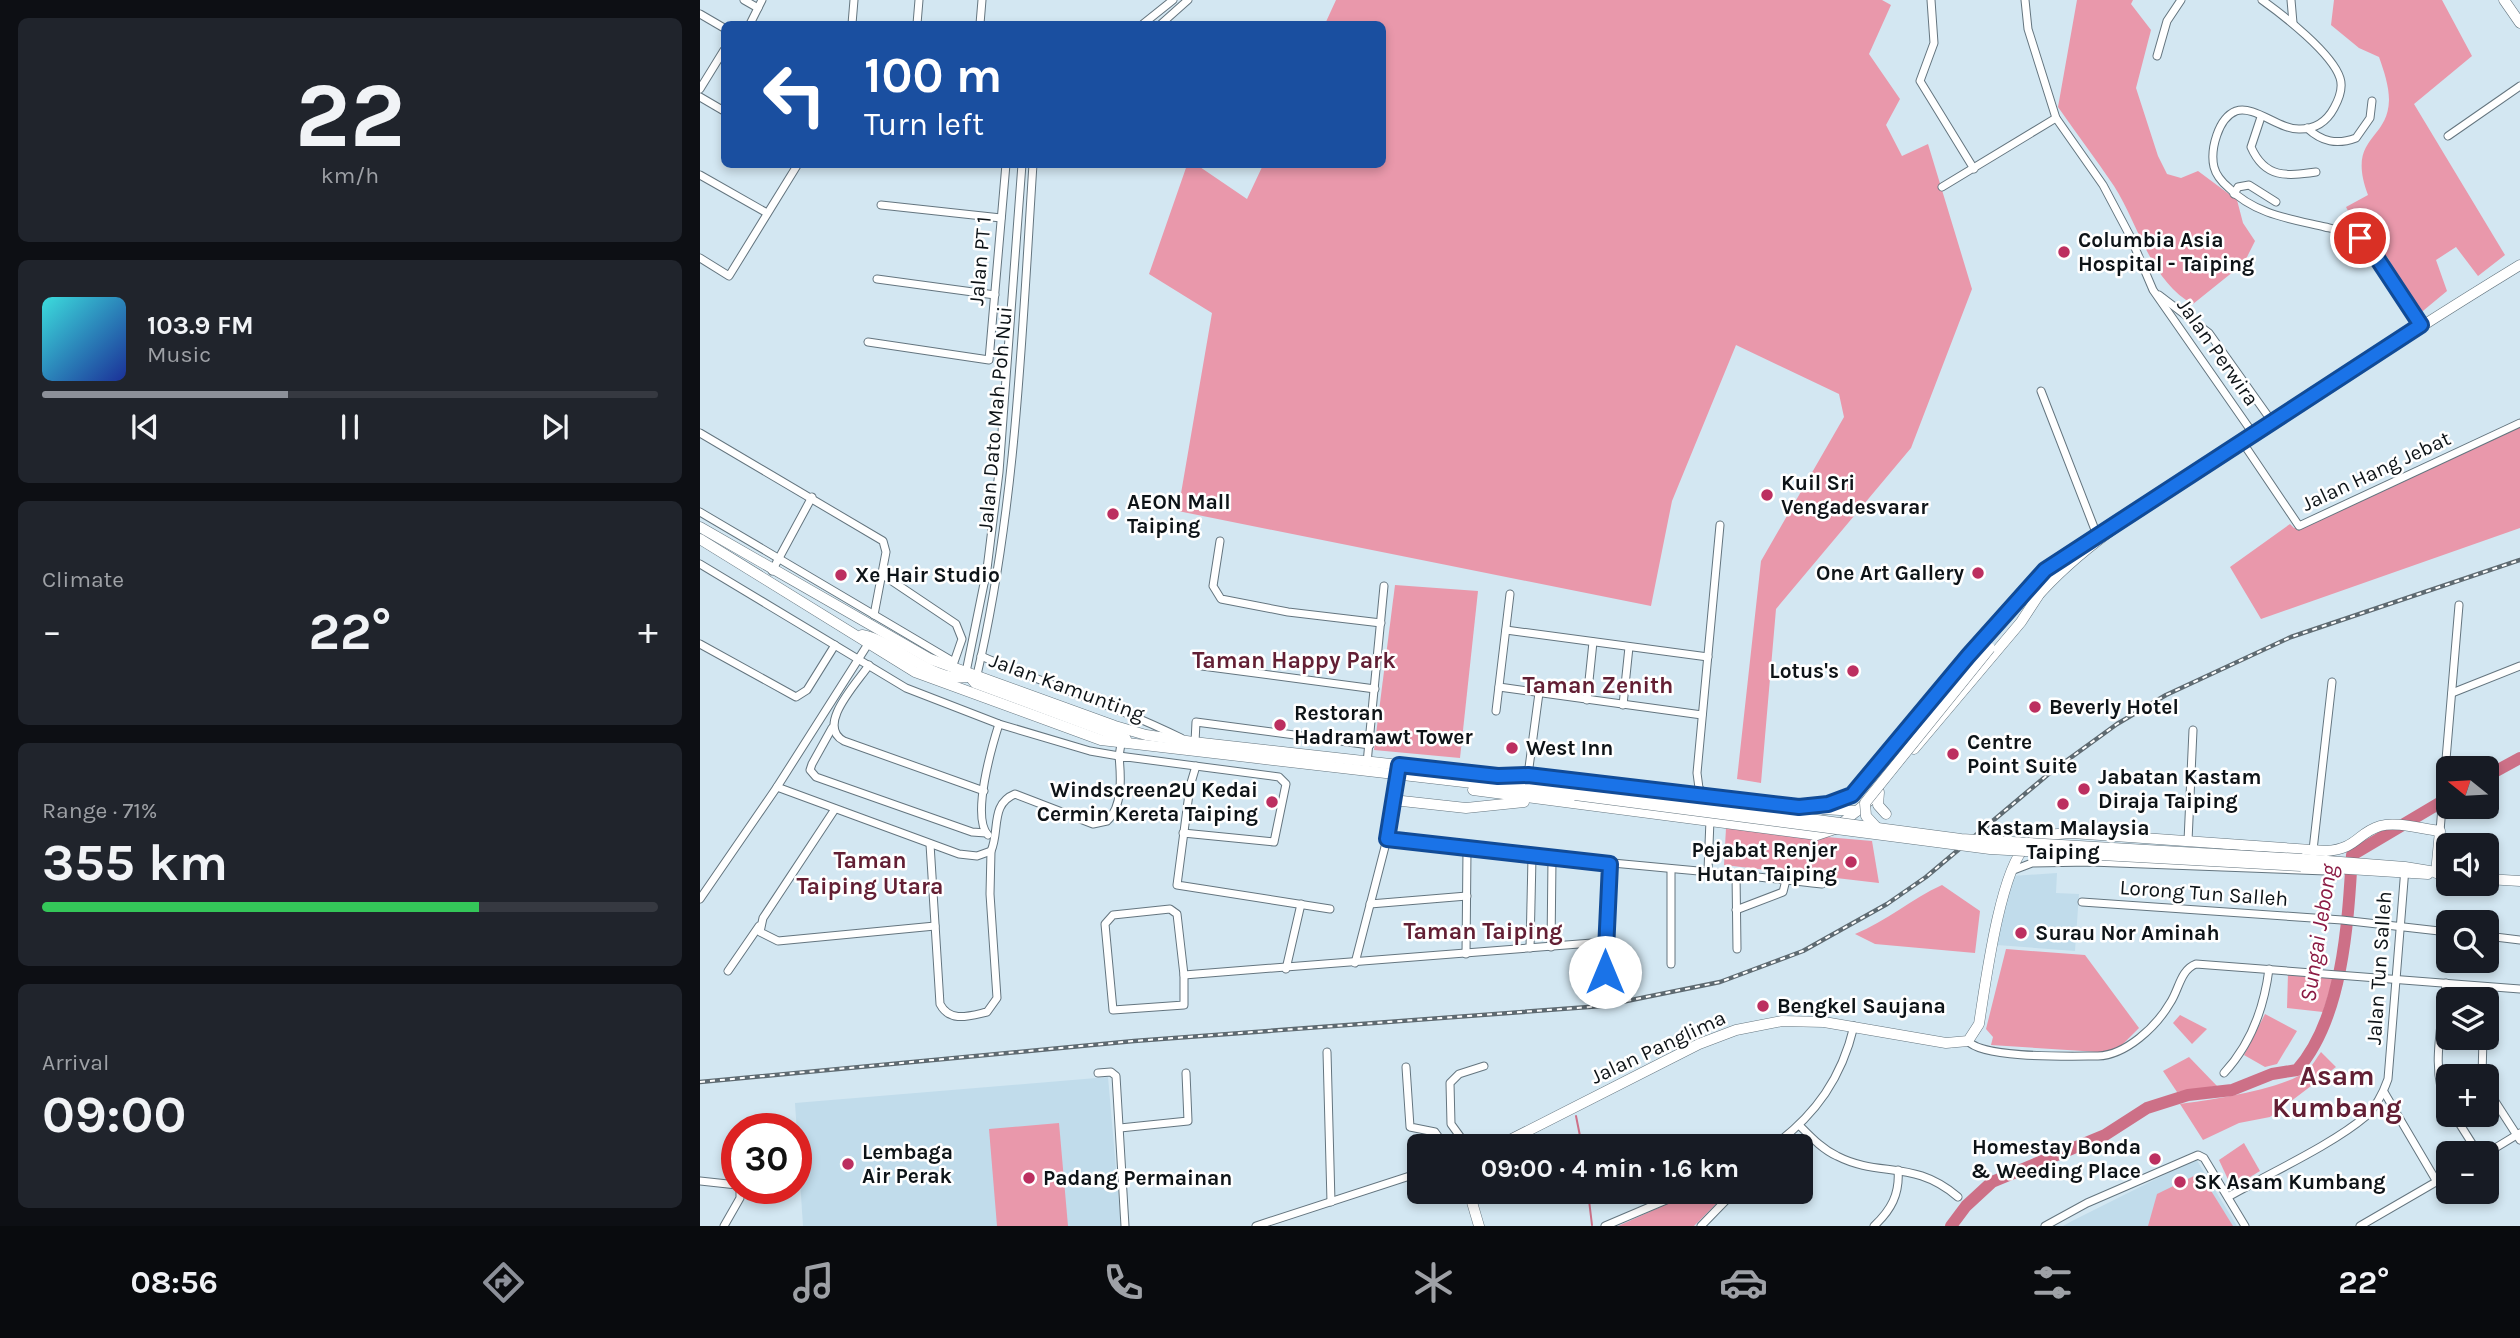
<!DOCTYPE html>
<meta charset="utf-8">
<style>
body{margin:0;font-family:Karla,sans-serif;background:#20242c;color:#f1f3f6;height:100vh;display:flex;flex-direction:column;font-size:26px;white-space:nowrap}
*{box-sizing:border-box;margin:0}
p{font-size:23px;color:#9ea1a6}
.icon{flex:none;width:38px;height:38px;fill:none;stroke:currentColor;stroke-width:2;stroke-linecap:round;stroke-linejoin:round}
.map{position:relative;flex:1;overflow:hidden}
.details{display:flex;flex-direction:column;gap:18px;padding:18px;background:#0d0f14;width:700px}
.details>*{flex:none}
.top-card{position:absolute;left:21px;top:21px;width:665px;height:147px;border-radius:10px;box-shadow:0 4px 10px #0003;background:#1a4fa0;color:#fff;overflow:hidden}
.needle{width:46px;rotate:288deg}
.tools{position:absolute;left:1736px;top:756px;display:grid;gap:14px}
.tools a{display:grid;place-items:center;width:63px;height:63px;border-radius:10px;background:#171b24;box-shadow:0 4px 10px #0003;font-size:35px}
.speed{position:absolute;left:21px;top:1113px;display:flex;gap:14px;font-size:35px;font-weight:700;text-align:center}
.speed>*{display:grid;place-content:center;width:91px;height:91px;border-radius:50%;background:#171b24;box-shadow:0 4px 10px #0003;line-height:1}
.speed .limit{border:10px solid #d22;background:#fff;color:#111}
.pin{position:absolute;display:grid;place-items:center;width:60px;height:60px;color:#fff;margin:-30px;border:4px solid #fff;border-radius:50%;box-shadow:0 2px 7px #0007}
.me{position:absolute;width:77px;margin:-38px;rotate:0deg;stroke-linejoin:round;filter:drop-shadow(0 0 5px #0008)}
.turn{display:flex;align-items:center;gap:24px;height:147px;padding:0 28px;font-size:32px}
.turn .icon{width:91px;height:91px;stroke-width:2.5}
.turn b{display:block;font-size:49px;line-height:60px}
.big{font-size:52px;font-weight:700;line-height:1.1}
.details .widget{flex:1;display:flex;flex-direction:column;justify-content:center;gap:10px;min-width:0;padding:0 24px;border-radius:10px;background:#20242c}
.details .dial{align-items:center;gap:0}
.dial b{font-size:91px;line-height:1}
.song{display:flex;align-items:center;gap:21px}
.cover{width:84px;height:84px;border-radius:10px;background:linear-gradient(135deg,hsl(180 70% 55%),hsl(230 70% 35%))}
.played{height:7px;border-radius:4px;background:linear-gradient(90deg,#8c9099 40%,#363941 40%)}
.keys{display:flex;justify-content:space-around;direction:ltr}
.heat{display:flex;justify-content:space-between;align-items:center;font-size:38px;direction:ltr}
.charge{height:10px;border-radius:5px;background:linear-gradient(90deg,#34c759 71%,#363941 0)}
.trip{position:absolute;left:707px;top:1134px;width:406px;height:70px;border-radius:10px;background:#171b24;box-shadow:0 4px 10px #0003;font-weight:700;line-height:70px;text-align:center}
.menu{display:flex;height:112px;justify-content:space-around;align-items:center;background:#090b0e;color:#9ea1a6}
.menu .icon{width:49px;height:49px}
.menu .on{color:#8c9099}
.menu b{font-size:32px;color:#f1f3f6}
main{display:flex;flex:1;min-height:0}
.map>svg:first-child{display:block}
.built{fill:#c1dceb}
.green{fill:#e998ab}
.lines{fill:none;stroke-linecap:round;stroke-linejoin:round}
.stream{stroke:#cd7087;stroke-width:2}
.river{stroke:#cd7087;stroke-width:12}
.minor-casing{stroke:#64757f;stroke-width:9}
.major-casing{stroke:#64757f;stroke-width:11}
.minor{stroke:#fff;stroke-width:7}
.major{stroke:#fff;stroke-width:10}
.rail-casing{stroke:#5e6a71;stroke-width:4.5}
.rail{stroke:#fff;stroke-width:2;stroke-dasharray:5;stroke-linecap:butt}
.major-bridge-casing{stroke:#64757f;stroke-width:11;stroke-linecap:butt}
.major-bridge{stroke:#fff;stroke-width:10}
.route-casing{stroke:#114b97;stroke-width:18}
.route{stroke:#1a73e8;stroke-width:12}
.poi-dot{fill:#bc2f60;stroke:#fff;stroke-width:2.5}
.labels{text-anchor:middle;stroke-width:5;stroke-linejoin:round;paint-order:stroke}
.poi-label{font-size:21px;font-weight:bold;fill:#0d1317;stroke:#fff;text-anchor:start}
.street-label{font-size:21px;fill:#0d1317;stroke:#fff}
.neighbourhood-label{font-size:23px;font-weight:bold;fill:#631f34;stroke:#fff}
.water-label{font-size:23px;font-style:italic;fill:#8b1b44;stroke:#fff}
.district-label{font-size:28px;font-weight:bold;fill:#631f34;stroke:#fff}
</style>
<main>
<section class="details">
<div class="widget dial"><b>22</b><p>km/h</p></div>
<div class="widget">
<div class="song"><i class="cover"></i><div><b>103.9 FM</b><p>Music</p></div></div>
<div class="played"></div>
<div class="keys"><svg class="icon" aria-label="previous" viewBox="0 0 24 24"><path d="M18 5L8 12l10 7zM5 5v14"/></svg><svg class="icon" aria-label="pause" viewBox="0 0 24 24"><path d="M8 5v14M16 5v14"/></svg><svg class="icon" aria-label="next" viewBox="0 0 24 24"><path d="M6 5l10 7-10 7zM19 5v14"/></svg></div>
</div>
<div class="widget"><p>Climate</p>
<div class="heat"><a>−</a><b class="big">22°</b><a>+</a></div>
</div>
<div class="widget"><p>Range · 71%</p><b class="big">355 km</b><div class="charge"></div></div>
<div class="widget"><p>Arrival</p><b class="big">09:00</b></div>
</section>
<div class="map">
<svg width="1820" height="1226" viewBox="0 0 1820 1226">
<rect width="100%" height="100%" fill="#d3e7f2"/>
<g class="built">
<path d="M1357,873l-1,20 23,1 -4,57 -78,-6 15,-69z"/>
<path d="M408,1077l13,149h-318l-8,-123z"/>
<path d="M1496,1159l41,67h-174l9,-5z"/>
</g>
<g class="green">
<path d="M636,0h546l9,5 -22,49 31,45 -14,26 16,31 26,-12 44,145 -61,159 -135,161 -15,174 -24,-4 24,-218 83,-144 -5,-23 -103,-49 -64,156 -21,105 -473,-95 34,-198 -63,-39 38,-109h10l50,34 16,-34 119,-1v-140h-57z"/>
<path d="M1377,0h56l-2,4 20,26 -15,58 22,68 9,18 14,4 17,-7 39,29 6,23 12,18 -11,22 -51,41c-42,-22 -54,-79 -79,-118 -18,-27 -38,-53 -56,-79z"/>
<path d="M1634,0h108l30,56 -58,48 91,151 -27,21 -22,-29 -20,13 11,31 -29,24 -30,-57 -32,-32 -10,-19 22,-12c-22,-59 20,-53 21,-95 0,-14 -5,-29 -10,-43l-20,-9 -28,-23z"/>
<path d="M1820,425v103l-259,91 -31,-52 60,-43 4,4h9z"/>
<path d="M695,585l83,6 -18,167 -86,-8z"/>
<path d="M1026,828l146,13 7,42 -155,-18z"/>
<path d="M1242,885l38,26 -5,42 -100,-9 -20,-10c32,-13 56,-35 87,-49z"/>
<path d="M1306,949l79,6 54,73 -25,25 -123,-8 2,-8 -7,-8z"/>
<path d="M1588,973l46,3 -11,36 -36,-4z"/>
<path d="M1565,1014l32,17 -20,33 -12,3 -21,-12z"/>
<path d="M1480,1015l27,14 -15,15 -19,-21z"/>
<path d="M1621,1052l15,15 -66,50 -31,6 -36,17 -23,-36c31,-4 105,-15 128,-34 5,-5 9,-13 13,-18z"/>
<path d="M1489,1057l28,29 -40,6 -14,-21z"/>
<path d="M359,1123l9,103h-71l-8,-97z"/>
<path d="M1544,1143l16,28 -28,17 -13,-28z"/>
<path d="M1500,1173l33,53h-85l9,-32z"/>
<path d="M994,1192h34l-34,34h-76z"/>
</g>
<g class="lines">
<g class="stream">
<path d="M876,1116l6,30"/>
<path d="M888,1192l4,33"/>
</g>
<g class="river">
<path d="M1787,776l33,-18"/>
<path d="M1251,1226l15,-20 26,-24 113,-47 42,-27 41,-13 44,-5 40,-16 25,-4c46,-52 51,-148 55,-215l96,-57"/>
</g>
<g class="minor-casing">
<g id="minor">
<path d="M44,0l14,8"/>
<path d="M1231,0l3,43 -14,38 54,88"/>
<path d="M1325,0l3,29 28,89 47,67 27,51 23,54 101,145"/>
<path d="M1562,0c21,15 70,53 78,78 3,9 -1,21 -6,30 -7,13 -18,21 -34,21 -21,1 -45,-24 -64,-18 -18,7 -26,39 -22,56 2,8 9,16 15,21 25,26 62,31 96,39 13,3 29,6 40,14 18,15 42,62 57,84"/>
<path d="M1591,0l2,23"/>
<path d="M0,14l24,14"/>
<path d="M50,24l12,-24"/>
<path d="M152,24l2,-24"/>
<path d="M217,24l2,-24"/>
<path d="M280,24l2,-24"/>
<path d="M443,24l30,-24"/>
<path d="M461,24l27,-24"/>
<path d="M1457,56l10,-35 14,-21"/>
<path d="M0,89l24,-39"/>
<path d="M0,97l24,14"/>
<path d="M1561,117l-10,30c14,32 36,29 65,25"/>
<path d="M1607,128c15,14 30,17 49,10l14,-20 2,-17"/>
<path d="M1748,136l72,-50"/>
<path d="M0,175l67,38"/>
<path d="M1242,187l114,-69"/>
<path d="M1534,194l4,-7 11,-2 27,17"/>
<path d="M181,205l120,13"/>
<path d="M0,258l29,18 69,-112"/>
<path d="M177,279l118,16"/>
<path d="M1459,295l50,38 64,90"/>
<path d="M168,342l121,18 17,-196"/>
<path d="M1341,391l56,144"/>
<path d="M0,433l183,108 3,11 -12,63"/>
<path d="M1543,443l56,83 221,-103"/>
<path d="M0,512l254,150 8,-23 -6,-15 -73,-49"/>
<path d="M520,541l-7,45 8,13 67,13 93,11"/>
<path d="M0,564l206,124 93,36 91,27 29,5 2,-12"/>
<path d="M72,571l40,-74"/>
<path d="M806,630l202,27"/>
<path d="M0,644l96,53 11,-7 28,-45"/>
<path d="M281,656c66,29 136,50 200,82"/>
<path d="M169,665c-12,18 -54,61 -25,76l140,50"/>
<path d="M502,666l173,23"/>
<path d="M266,672l21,-103 12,-97 23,-308"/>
<path d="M277,675c39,-167 45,-340 56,-511"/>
<path d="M799,687l203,28"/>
<path d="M1752,693l68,-27"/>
<path d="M887,700l6,-58"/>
<path d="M923,705l6,-58"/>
<path d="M796,711l14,-117"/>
<path d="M132,728l-20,36 -2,6 6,7 156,55 14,1"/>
<path d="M495,742l1,-20 174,23"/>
<path d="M667,763l17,-177"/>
<path d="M496,766l-6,20 -13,99 153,24"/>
<path d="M828,775l11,-82"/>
<path d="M77,787l182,67 18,2 14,-5c9,-20 -1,-47 24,-57l78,30 14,-3c16,-14 14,-45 12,-65l160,21 7,7 -12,58 -91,-9"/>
<path d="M1005,795l-6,-7 -2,-15 23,-248"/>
<path d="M135,809l-72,109 -3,14 18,9 157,-15"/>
<path d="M1740,831l19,-226"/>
<path d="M288,835c-17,-18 4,-89 11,-111"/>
<path d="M687,839c145,19 290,28 435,45"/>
<path d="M1488,841l5,-111"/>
<path d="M230,844l10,160c10,19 29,12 47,8l10,-14 -7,-104 1,-43"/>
<path d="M1613,850l19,-168"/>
<path d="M971,869v95"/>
<path d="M1008,870l2,-50"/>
<path d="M1311,871l21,-8 59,-1 235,9"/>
<path d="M1036,874l1,75"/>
<path d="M0,899l77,-112 91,-143"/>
<path d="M1382,902l260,18 106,12"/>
<path d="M670,904l97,-8"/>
<path d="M470,909l7,5 7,61v30l-71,5 -8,-86 8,-9z"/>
<path d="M1036,910l47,-18 3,-12"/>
<path d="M1787,936l33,4"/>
<path d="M851,947l1,-88"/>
<path d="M830,948l2,-91"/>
<path d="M766,954l1,-104"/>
<path d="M655,963l32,-124 11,-67"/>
<path d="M586,969l15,-65"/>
<path d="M28,971l31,-45"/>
<path d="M905,972l5,-108"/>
<path d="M484,975l421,-33"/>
<path d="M1746,983c-3,38 -17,89 2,123"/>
<path d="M1786,999l1,-12"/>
<path d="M1268,1041c15,18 105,15 130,15 28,-1 58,-29 72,-53 9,-13 10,-33 26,-39l324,25"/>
<path d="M627,1052l4,150"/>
<path d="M706,1067l4,60 25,5 10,14"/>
<path d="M398,1073l13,-1 5,4 9,150"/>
<path d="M1524,1073c27,-29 40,-65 45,-104"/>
<path d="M1782,1076l1,-38"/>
<path d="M1787,1089l33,51"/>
<path d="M1684,1092l53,90"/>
<path d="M1754,1115l24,38"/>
<path d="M1099,1125c12,12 23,24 38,31 43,22 77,3 121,41"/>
<path d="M420,1128l68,-7 -2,-48"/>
<path d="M767,1146l-16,-22 -1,-41 9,-9 25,-8"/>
<path d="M1073,1146c43,-31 69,-69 81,-120"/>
<path d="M1787,1153l33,-20"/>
<path d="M0,1181l37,4"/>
<path d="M1528,1197c40,-23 104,-52 138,-81 11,-10 17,-23 22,-37l17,-211"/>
<path d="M24,1226l16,-28v-10"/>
<path d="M556,1226l163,-53"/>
<path d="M905,1226l80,-34"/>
<path d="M1001,1226l33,-34"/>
<path d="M1174,1226c17,-16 26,-32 24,-56"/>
<path d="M1345,1226l42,-23 111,-48 6,3 41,68"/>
<path d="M1660,1226l88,-51"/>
</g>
</g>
<g class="major-casing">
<g id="major">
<path d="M1804,0l16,23"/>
<path d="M0,527l230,132 185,67 31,9 47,7 305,34 78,12"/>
<path d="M0,539l215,133 186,68 474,55"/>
<path d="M1335,599c51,-59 124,-101 190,-144 97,-65 195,-129 295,-190"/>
<path d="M162,635c36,7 71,51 111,41"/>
<path d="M266,672l9,11 151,56"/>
<path d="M1214,749l107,-127 17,-26"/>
<path d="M821,774l284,33"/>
<path d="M773,790l344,45 18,-6 35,-29"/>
<path d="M1179,792l-1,13 8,9"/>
<path d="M693,800l73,8 58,-6"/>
<path d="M1099,807l29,-3 26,-11 179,-212 78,-54"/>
<path d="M1123,809l34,2"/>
<path d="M1602,859l103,8 43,7"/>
<path d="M1601,866l127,8"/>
<path d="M1787,879l33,2"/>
<path d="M798,1146l201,-102 37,-14 46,-9 42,1 122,21 22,-2 11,-17c6,-38 21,-154 47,-178 13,-12 29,-12 46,-13l254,18c31,-2 31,-18 54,-25 16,-5 42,3 60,5l-4,42"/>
<path d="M769,1192l10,34"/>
</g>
</g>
<use href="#minor" class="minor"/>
<use href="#major" class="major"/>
<g class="rail-casing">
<path id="rail" d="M0,1082l434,-41 468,-35 118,-24 83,-31 84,-47 39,-27 125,-105 66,-48 49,-29 125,-58 229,-77"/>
</g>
<use href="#rail" class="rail"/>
<g class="major-bridge-casing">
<g id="major-bridge">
<path d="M876,788l385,51 341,20"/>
<path d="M875,795l415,54 311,17"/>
<path d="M1178,829l-12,-13 -1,-13 125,-155"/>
</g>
</g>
<use href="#major-bridge" class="major-bridge"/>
</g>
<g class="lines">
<g class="route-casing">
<path id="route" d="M905,972l5,-108 -223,-25 12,-74 99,11 30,-1 271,32 29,-3 24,-9 116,-139 77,-86 376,-245 -54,-82 -7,-5"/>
</g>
<use href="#route" class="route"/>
</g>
<g class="poi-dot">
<circle cx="1364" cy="252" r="7"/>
<circle cx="1067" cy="495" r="7"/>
<circle cx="413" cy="514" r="7"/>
<circle cx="1278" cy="573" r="7"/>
<circle cx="141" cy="575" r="7"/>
<circle cx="1153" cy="671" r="7"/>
<circle cx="1335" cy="707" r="7"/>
<circle cx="580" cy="725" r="7"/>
<circle cx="812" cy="748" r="7"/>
<circle cx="1253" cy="754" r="7"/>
<circle cx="1384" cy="789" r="7"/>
<circle cx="572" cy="802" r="7"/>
<circle cx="1363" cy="804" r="7"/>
<circle cx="1151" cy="862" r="7"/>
<circle cx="1321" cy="933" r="7"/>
<circle cx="1063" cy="1006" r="7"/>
<circle cx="1455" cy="1159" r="7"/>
<circle cx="148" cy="1164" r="7"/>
<circle cx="329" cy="1178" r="7"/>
<circle cx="1480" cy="1182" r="7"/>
</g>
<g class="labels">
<g class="poi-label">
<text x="1378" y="247">Columbia Asia<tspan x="1378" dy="24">Hospital - Taiping</tspan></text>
<text x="1081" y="490">Kuil Sri<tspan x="1081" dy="24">Vengadesvarar</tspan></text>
<text x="427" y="509">AEON Mall<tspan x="427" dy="24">Taiping</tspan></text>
<text x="1264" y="580" text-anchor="end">One Art Gallery</text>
<text x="155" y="582">Xe Hair Studio</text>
<text x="1139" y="678" text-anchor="end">Lotus's</text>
<text x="1349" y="714">Beverly Hotel</text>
<text x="594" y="720">Restoran<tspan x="594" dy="24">Hadramawt Tower</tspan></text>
<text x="1267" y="749">Centre<tspan x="1267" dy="24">Point Suite</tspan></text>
<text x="826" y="755">West Inn</text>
<text x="1398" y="784">Jabatan Kastam<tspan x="1398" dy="24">Diraja Taiping</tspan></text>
<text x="558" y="797" text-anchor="end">Windscreen2U Kedai<tspan x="558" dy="24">Cermin Kereta Taiping</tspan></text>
<text x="1363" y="835" text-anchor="middle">Kastam Malaysia<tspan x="1363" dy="24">Taiping</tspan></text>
<text x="1137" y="857" text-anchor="end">Pejabat Renjer<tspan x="1137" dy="24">Hutan Taiping</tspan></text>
<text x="1335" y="940">Surau Nor Aminah</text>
<text x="1077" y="1013">Bengkel Saujana</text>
<text x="1441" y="1154" text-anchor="end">Homestay Bonda<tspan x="1441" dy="24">&amp; Weeding Place</tspan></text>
<text x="162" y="1159">Lembaga<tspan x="162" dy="24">Air Perak</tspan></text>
<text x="343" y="1185">Padang Permainan</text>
<text x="1494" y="1189">SK Asam Kumbang</text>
</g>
<g class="street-label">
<text transform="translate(280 261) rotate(-85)" y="7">Jalan PT 1</text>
<text transform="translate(1518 352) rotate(55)" y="7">Jalan Perwira</text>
<text transform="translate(295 419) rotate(-85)" y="7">Jalan Dato Mah Poh Nui</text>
<text transform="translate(1676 471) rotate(-25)" y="7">Jalan Hang Jebat</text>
<text transform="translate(367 687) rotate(20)" y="7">Jalan Kamunting</text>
<text transform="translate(1504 893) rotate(4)" y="7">Lorong Tun Salleh</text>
<text transform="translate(1679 968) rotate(-86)" y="7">Jalan Tun Salleh</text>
<text transform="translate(958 1047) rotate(-25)" y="7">Jalan Panglima</text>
</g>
<g class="neighbourhood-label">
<text x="594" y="668">Taman Happy Park</text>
<text x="898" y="693">Taman Zenith</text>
<text x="170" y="868">Taman<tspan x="170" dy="26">Taiping Utara</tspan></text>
<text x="783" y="939">Taman Taiping</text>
</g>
<g class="water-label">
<text transform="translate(1618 933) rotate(-81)" y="8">Sungai Jebong</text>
</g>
<g class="district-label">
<text x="1637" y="1085">Asam<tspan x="1637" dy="32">Kumbang</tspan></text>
</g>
</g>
</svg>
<div class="tools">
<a><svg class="needle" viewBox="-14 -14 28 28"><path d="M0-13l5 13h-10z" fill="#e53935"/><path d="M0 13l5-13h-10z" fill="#9ea1a6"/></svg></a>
<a><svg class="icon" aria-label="sound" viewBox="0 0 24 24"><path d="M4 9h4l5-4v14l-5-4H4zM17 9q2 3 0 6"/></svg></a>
<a><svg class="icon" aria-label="search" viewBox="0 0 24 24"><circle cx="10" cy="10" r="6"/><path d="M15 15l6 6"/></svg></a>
<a><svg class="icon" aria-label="layers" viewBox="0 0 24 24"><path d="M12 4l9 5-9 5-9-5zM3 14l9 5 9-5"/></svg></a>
<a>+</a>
<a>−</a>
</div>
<div class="speed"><div class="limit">30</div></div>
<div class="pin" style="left:1660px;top:238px;background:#d93025"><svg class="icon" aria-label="arrive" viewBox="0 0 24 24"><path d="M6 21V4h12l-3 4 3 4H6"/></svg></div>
<svg class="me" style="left:905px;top:972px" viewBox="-20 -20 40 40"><circle r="19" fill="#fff"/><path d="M0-13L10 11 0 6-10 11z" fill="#1a73e8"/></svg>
<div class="trip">09:00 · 4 min · 1.6 km</div>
<div class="top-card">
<div class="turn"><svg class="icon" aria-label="left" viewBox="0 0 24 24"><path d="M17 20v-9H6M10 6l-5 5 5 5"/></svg><div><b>100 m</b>Turn left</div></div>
</div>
</div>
</main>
<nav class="menu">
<b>08:56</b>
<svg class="icon on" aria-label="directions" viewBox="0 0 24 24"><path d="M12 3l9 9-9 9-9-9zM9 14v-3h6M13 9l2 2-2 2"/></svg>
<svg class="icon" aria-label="music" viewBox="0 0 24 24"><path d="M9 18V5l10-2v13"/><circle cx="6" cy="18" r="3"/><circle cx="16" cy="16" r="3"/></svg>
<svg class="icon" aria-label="phone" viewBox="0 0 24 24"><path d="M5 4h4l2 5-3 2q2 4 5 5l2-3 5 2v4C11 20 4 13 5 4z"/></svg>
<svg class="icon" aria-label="climate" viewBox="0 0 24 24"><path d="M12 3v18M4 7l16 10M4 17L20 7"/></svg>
<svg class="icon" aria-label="car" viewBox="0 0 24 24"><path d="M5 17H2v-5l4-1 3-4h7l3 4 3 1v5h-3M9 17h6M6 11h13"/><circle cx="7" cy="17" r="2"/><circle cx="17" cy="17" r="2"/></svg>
<svg class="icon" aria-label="filters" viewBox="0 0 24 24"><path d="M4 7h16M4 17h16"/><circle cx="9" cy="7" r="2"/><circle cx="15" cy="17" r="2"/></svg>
<b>22°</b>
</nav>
